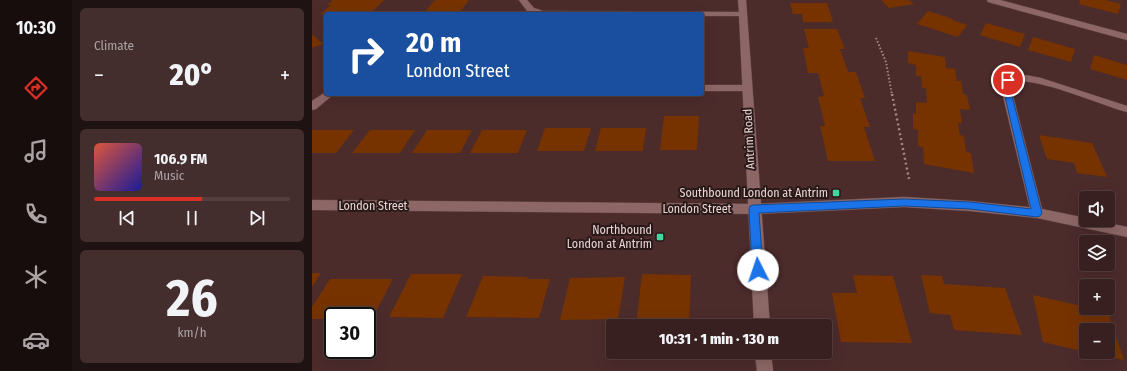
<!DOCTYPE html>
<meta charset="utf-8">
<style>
body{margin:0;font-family:"Fira Sans Condensed",sans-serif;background:#442d2d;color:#f1f3f6;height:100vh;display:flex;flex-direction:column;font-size:15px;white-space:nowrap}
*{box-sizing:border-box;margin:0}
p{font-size:13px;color:#aba3a5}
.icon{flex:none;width:22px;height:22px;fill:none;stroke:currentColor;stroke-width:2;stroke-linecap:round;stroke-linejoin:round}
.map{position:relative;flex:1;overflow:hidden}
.details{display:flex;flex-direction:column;gap:8px;padding:8px;background:#1f1212;width:240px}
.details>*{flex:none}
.banner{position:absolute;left:12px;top:12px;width:380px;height:84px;border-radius:4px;box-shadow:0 4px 16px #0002,0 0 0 1px #533e3e;background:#1a4fa0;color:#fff;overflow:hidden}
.tools{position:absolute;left:767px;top:191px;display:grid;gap:8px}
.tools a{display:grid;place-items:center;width:36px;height:36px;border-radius:4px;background:#392020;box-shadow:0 4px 16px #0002,0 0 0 1px #533e3e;font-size:20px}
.speed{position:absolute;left:12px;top:307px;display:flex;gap:8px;font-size:20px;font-weight:700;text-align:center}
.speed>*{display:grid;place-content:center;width:52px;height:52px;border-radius:50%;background:#392020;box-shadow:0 4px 16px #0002,0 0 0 1px #533e3e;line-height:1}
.speed .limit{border:2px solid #111;border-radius:6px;background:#fff;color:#111}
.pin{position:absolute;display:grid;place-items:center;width:34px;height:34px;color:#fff;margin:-17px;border:2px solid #fff;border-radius:50%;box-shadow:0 1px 4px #0007}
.me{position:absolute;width:44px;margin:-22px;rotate:356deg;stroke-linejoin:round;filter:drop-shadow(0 0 3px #0008)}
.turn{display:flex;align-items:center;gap:14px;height:84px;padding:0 16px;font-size:18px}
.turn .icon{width:52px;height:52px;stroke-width:2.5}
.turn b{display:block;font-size:28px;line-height:34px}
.big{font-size:30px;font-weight:800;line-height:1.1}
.details .tile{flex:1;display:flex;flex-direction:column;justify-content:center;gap:6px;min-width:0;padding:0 14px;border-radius:6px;background:#442d2d}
.details .dial{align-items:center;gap:0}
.dial b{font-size:52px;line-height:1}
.song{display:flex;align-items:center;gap:12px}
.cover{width:48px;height:48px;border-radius:6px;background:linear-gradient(135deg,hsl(10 70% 55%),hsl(240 70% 35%))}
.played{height:4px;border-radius:2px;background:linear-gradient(90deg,#d93025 55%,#533e3e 55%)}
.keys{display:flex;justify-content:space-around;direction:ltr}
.heat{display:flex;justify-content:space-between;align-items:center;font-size:22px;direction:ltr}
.trip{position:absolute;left:294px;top:319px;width:226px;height:40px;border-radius:4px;background:#392020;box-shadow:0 4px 16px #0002,0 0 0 1px #533e3e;font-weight:800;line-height:40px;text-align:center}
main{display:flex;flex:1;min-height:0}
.menu{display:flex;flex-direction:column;width:72px;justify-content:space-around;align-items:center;background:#170d0d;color:#aba3a5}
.menu .icon{width:28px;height:28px}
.menu .selected{color:#d93025}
.menu b{font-size:18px;color:#f1f3f6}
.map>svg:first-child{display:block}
.building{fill:#763300}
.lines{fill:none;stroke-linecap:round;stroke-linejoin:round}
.service-casing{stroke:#654949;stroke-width:1}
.minor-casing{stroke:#654949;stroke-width:1}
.tertiary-casing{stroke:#654949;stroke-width:1}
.path-far1{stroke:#a38887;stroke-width:2;stroke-dasharray:1.5 2;stroke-linecap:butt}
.path{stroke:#a38887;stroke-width:2.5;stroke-dasharray:2 3;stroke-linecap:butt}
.service{fill:#8d6766;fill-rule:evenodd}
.minor{fill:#8d6766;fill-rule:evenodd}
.tertiary{fill:#8d6766;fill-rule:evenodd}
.route{fill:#1a73e8;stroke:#114b97}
.poi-dot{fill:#43d4a0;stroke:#281918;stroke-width:1.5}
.labels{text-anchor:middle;stroke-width:4;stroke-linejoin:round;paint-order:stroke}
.street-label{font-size:12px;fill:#ead4d3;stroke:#281918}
.poi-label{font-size:12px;fill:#ead4d3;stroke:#281918;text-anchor:end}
</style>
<main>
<nav class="menu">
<b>10:30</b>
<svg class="icon selected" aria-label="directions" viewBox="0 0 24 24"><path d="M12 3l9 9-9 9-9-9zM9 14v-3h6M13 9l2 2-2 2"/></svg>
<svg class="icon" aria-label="music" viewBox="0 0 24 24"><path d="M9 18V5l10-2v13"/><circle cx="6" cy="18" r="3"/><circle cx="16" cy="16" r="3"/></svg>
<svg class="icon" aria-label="phone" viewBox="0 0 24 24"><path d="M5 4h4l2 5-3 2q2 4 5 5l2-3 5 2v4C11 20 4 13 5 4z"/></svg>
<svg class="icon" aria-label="climate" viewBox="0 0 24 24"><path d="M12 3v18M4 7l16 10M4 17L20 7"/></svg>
<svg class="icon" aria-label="car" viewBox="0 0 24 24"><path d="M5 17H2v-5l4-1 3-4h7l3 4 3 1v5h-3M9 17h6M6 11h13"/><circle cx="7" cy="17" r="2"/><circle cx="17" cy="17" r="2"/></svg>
</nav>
<section class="details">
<div class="tile"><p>Climate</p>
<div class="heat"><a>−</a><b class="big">20°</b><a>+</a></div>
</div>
<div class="tile">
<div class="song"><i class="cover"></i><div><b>106.9 FM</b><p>Music</p></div></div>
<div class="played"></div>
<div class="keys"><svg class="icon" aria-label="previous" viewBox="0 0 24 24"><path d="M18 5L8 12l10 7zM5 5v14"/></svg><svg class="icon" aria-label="pause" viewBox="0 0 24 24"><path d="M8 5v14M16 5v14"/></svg><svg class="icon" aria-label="next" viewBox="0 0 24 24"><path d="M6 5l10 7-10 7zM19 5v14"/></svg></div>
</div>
<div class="tile dial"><b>26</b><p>km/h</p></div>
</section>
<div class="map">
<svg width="815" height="371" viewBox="0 0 815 371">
<rect width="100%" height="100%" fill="#4c2b2b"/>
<g class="building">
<path d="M21,0h51l-14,14h-50l11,-9h-4z"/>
<path d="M123,0h34l-9,12h-35z"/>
<path d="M569,0h28l5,4 -25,4z"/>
<path d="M768,0h25l16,4 -3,10 -39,-10z"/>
<path d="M478,3h37l6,19h-30l-1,-8h-9z"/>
<path d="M616,11l25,8 -1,1 15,5 -9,12 -41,-13z"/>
<path d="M674,23l39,11 -5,13 -40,-12z"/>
<path d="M492,29h33l8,20h-5l8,23h8l9,26h-5l10,29h-6l11,34h-47l-8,-35h5l-7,-29 6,-1 -6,-23h-10l-5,-25h6z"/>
<path d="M0,34l11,10 -11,4z"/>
<path d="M721,37l42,12 -4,13 -43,-12z"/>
<path d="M596,51l37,6 1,11 9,1 2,12h4l2,13 4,1 3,15 -10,-1 2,14h-4l2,12 4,1 2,16 5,1 3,20 -50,-9 -1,-17 -5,-1v-16l-5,-1v-16l3,1v-12l11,1 -1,-15h-4l-1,-12h-5v-11l-8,-2z"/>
<path d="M782,55l33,10v15l-37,-11z"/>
<path d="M352,116h35l-2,34h-37z"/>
<path d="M233,128h46l-7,23h-47z"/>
<path d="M289,128h45l-3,23h-48z"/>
<path d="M0,130h42l-18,23h-24z"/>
<path d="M58,130h45l-15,23h-48z"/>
<path d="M115,130h45l-12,23h-48z"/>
<path d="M170,130h45l-9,23h-48z"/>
<path d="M727,135l53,8 15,34 -30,-4 -3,-10 -27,-4z"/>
<path d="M0,273h9l-9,14z"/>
<path d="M99,274h51l-19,44 -54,-1z"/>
<path d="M330,274l49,1 -2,51h-53z"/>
<path d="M541,275l40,1 19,67 -71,-1 -9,-49h25z"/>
<path d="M609,275l21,1 2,8 61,4 17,47 -68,-5 -4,-15 -20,-2z"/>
<path d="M171,276l45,1 -1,2h23l-11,39 -73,-1z"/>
<path d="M313,277l-7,42 -58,1 10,-42z"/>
<path d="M18,279h63l-21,40h-5v-3h-34v3h-21v-12z"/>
<path d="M721,295l75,17 16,48 -34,-7 18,-1v-22h-22v22l-43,-10z"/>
</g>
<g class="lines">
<g class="service-casing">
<g id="service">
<path d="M708,74l21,4 86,28v6c-27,-7 -91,-36 -115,-30l-1,6 32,125 -2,4 -4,1 -4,-1 -2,-4 -30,-125 4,-10z"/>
<path d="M390,85h45l5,3 -5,3h-45z"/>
<path d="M14,92v2h8l-18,15 -4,1v-9z"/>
</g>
</g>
<g class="minor-casing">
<g id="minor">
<path d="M207,0h8l7,8 9,3 196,1 -1,-12h8l24,326h-16l-15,-310h-37v-2h-165l-9,-2z"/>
<path d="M675,0h13l127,34v6l-139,-38z"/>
<path d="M443,352h16l2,19h-16z"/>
</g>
</g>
<g class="tertiary-casing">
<path id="tertiary" d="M592,197l66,4 67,7 49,10v2h9l32,7v10l-90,-19 -67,-7 -66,-4 -150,7 -442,-4v-10l442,4z"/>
</g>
<path class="path-far1" d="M564,38l10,24 6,33"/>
<path class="path" d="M580,94l17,85"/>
<use href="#service" class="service"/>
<use href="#minor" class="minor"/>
<use href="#tertiary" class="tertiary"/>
</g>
<path class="route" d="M696,77l4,3 -2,8 32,125 -2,3 -3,1 -67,-8 -66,-3 -145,7 4,57 -2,3 -3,1 -4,-1 -2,-3 -3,-61 1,-3 4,-1 150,-6 66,3 61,7 -28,-121 1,-8z"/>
<g class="poi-dot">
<rect x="520" y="189" width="8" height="8" rx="2"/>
<rect x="344" y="233" width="8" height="8" rx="2"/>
</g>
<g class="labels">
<g class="street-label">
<text transform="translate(437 139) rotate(-93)" y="4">Antrim Road</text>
<text x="61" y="210">London Street</text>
<text x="385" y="213">London Street</text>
</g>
<g class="poi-label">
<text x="516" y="197">Southbound London at Antrim</text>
<text x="340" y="234">Northbound<tspan x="340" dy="14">London at Antrim</tspan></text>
</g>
</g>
</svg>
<div class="tools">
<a><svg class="icon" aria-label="sound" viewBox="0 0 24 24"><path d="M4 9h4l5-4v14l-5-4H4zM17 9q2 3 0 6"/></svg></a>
<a><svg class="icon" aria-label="layers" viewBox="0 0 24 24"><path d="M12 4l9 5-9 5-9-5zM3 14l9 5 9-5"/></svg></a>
<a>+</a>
<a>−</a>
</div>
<div class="speed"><div class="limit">30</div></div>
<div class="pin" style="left:696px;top:80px;background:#d93025"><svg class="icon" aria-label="arrive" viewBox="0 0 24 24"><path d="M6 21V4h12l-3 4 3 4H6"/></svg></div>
<svg class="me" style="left:446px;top:270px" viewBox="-20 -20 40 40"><circle r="19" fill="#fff"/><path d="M0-13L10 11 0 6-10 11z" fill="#1a73e8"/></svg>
<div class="trip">10:31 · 1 min · 130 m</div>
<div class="banner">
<div class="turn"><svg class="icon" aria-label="right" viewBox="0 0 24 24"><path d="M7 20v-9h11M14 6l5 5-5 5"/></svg><div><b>20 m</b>London Street</div></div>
</div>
</div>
</main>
